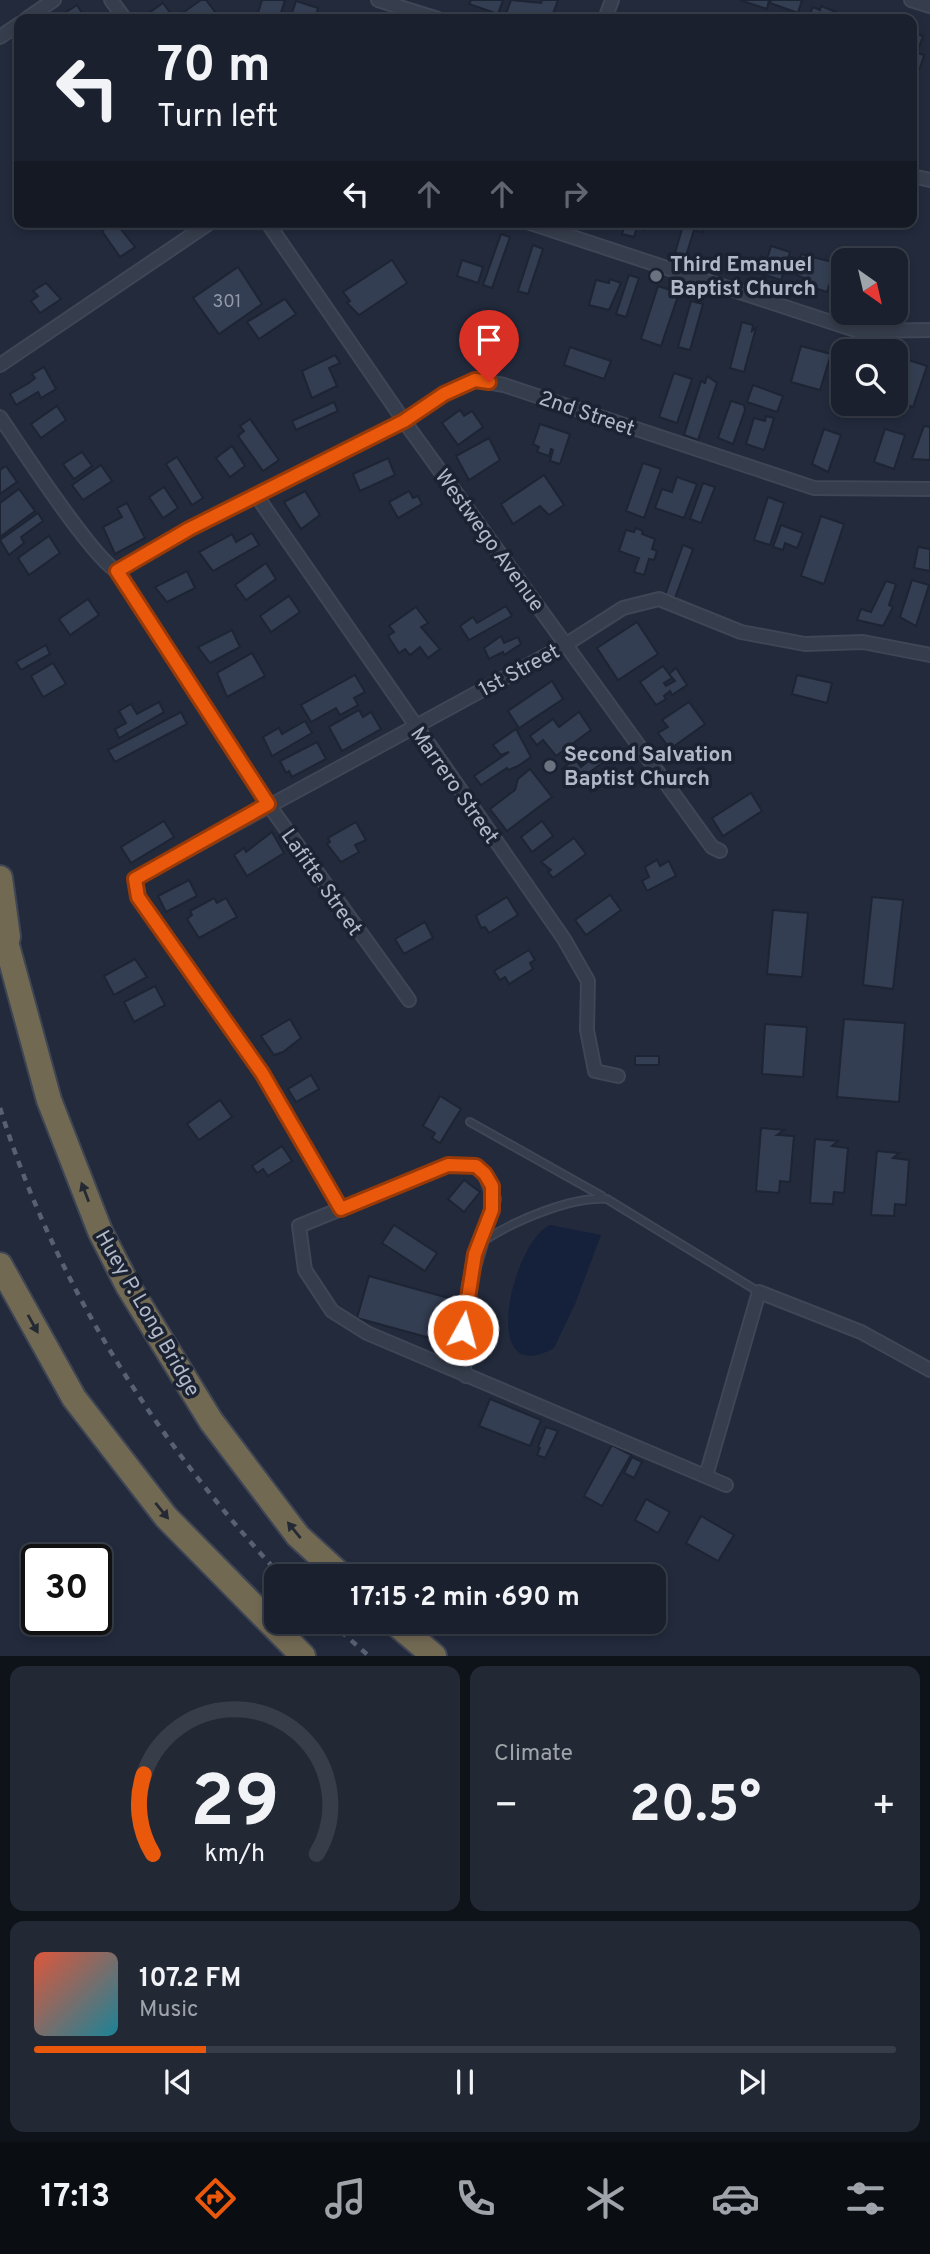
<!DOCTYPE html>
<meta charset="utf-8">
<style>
body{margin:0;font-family:Overpass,sans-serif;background:#232835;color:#f1f3f6;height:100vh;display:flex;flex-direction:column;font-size:26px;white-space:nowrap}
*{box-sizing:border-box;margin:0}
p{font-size:23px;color:#9fa3aa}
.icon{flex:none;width:38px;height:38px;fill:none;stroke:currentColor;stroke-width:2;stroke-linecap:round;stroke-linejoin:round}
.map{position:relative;height:1656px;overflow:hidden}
.sheet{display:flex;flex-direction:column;gap:10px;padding:10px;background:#0e1219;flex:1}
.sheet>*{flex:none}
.hud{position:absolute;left:14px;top:14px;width:903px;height:214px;border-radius:14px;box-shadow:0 4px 10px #0003,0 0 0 2px #383e49;background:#1a202d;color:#f1f3f6;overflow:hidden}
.needle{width:46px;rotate:146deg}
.buttons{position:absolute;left:831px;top:248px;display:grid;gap:14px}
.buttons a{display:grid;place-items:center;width:77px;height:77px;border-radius:14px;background:#1a202d;box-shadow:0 4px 10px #0003,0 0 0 2px #383e49;font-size:35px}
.speed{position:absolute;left:21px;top:1544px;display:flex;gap:14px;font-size:35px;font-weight:700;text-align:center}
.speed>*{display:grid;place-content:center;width:91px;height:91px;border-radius:50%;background:#1a202d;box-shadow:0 4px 10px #0003,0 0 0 2px #383e49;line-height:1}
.speed .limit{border:4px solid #111;border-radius:10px;background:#fff;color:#111}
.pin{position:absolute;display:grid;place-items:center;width:60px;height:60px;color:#fff;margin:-72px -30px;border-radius:50% 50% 50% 0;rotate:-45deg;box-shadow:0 0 7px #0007}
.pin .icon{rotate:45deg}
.me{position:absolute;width:77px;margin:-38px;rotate:7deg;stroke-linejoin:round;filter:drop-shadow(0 0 5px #0008)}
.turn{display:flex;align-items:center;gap:24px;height:147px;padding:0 28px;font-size:32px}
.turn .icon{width:91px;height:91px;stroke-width:2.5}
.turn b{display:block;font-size:49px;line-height:60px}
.lanes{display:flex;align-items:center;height:66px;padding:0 28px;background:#0003;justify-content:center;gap:35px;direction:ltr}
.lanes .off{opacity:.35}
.big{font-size:52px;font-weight:700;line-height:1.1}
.sheet .widget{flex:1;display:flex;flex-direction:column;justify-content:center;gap:10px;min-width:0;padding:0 24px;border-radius:14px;background:#232835}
.sheet .dial{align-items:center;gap:0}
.dial svg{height:182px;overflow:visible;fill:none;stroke:#383e49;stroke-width:7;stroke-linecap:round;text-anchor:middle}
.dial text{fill:#f1f3f6;stroke:none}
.song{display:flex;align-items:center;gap:21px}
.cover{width:84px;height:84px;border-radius:10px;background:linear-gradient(135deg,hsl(10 70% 55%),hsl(190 70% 35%))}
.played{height:7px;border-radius:4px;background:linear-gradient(90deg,#ea580c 20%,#383e49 20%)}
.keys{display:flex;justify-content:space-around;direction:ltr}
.heat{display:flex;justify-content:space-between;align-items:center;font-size:38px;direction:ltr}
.sheet .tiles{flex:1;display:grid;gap:10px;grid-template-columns:1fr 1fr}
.widget:last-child{grid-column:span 2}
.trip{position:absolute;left:264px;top:1564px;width:402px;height:70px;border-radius:14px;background:#1a202d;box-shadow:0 4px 10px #0003,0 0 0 2px #383e49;font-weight:700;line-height:70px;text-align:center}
.tab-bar{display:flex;height:112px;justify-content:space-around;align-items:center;background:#0a0d12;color:#9fa3aa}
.tab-bar .icon{width:49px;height:49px}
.tab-bar .active{color:#ea580c}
.tab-bar b{font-size:32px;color:#f1f3f6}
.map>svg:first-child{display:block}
.water{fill:#15213a}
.building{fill:#343e52;stroke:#1d2433;stroke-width:2}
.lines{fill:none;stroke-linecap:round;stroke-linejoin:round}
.lane-casing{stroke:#3f4655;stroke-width:10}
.street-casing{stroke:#3f4655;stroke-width:16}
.highway-casing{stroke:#3e4554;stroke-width:28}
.lane{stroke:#363d4c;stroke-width:6}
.street{stroke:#363d4c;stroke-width:12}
.highway{stroke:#726953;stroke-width:24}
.rail{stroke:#586073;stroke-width:4.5;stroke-dasharray:7 7;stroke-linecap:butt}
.oneway{fill:#242934}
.route-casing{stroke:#983908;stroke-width:18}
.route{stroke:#ea580c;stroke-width:12}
.worship-dot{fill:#6b7280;stroke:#1b2231;stroke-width:2.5}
.labels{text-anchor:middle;stroke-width:7;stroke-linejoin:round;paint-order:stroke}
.number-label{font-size:18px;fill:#9098a9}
.poi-label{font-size:21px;font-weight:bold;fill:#b1b8c8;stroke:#1b2231;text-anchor:start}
.street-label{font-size:21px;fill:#b1b8c8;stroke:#1b2231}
</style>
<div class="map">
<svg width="930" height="1656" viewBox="0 0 930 1656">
<rect width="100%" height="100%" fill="#222a3c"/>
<path class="water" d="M550,1225l51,10 -26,69 -21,44c-77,43 -42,-106 -4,-123z"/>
<g class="building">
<path d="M201,0h5l9,12 -10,7 -9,-3 -5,3h-17z"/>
<path d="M262,0h23l-6,19h-23z"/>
<path d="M471,0h32l-5,14 -29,-10z"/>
<path d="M511,0l30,3 1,-3h16l-7,19h-35l-10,-5z"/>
<path d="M740,0h29l-2,9z"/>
<path d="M771,0h31l-4,13 -28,-10z"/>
<path d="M296,1l22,7 -3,11h-25z"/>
<path d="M163,3l11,15 -21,1 -4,-6z"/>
<path d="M77,5l8,13 -27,1 -1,-1z"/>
<path d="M821,6l15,6 -1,3 5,4h-33l6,-12 7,3z"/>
<path d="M912,33l11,3 -6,17 7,2 -4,13 -7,-2 -1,5z"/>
<path d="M115,222l20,25 -15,10 -18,-26z"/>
<path d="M626,222h21l-2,8 -8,-3 -3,10 -12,-3z"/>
<path d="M684,222h21l-3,10 -8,-2 -8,26 -11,-3z"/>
<path d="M501,234l9,3 -18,51 -9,-3z"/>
<path d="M533,245l10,4 -15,45 -10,-3z"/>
<path d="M771,246l19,6 -9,28 -26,-8 5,-16 7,3z"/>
<path d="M801,254l35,9 -9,29 -19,-6 2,-5 -13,-6z"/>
<path d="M392,260l15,23 -48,32 -12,-12 3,-2 -7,-9z"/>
<path d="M462,260l21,7 -5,16 -21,-7z"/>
<path d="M238,267l24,37 -43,30 -26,-36z"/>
<path d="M629,275l10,3 -13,39 -10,-3z"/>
<path d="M610,279l11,4 -12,27 -20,-5 7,-25 13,3z"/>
<path d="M46,283l15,16 -21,14 -9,-12 7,-5 -5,-5z"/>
<path d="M896,285l8,3 -3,7 8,3 -3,9 -7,-2 -3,8z"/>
<path d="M658,286l21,7 -18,53 -20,-7z"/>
<path d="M285,299l11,15 -37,25 -12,-17z"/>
<path d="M691,301l12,3 -13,46 -12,-3z"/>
<path d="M742,322l11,3 -1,6 4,-3 -12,44 -14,-4z"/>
<path d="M801,346l30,8 -11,36 -29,-8z"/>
<path d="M570,347l41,14 -7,18 -40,-14z"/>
<path d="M335,355l5,8 -11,5 8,18 -25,12 -10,-27z"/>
<path d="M908,360l19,6 -14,41 -17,-6z"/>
<path d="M44,367l12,22 -15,9 -3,-6 -22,13 -6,-11 19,-11 6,-5 -3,-4z"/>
<path d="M674,373l18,6 -15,44 -18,-6z"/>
<path d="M707,376l10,7 -19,57 -14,-5 17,-54 4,2z"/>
<path d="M753,385l30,11 -6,16 -30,-10z"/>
<path d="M731,401l13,4 1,5 -12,34 -15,-6z"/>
<path d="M334,402l4,9 -42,19 -4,-9z"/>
<path d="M57,406l9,14 -25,18 -10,-14z"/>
<path d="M460,410l4,6 8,-5 11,16 -25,18 -16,-22z"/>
<path d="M766,416l8,2 -10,32 -18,-6 8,-26 11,3z"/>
<path d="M250,419l29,41 -16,11 -25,-35 6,-5 -4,-5z"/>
<path d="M540,424l30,10 -10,30 -10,-3 3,-11 -2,-1 -2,7 -12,-4 2,-5 -6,-3z"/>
<path d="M924,426l6,1v33l-18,-1z"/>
<path d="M824,429l17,6 -13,37 -16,-8z"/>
<path d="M885,429l20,6 -11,34 -20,-7z"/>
<path d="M489,438l11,22 -31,20 -13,-24z"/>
<path d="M232,446l13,20 -15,11 -14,-19z"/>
<path d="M82,452l10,14 -18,13 -11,-15z"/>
<path d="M177,457l26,41 -11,7 -26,-41z"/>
<path d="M388,458l7,17 -35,16 -7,-17z"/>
<path d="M643,463l18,6 -17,49 -18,-7z"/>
<path d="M101,465l11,16 -29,19 -11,-15z"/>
<path d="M6,466l11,16 -17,12v-24z"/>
<path d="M544,475l20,30 -15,10 -9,-9 -27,18 -12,-20z"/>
<path d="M677,477l20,7 -13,34 -29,-10 7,-19 10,3z"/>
<path d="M703,483l12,4 -14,36 -11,-4z"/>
<path d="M164,487l14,21 -15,10 -14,-21z"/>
<path d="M19,489l16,22 -35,26v-34z"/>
<path d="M305,491l15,24 -19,14 -17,-27z"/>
<path d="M409,491l4,7 5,-2 4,8 -24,14 -9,-16z"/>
<path d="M768,497l16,6 -14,42 -16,-5z"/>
<path d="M127,503l18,35 -30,16 -12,-27 19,-10 -5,-9z"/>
<path d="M38,513l5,8 -22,16 3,6 -15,12 -9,-15z"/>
<path d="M821,516l23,8 -20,60 -23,-8z"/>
<path d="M781,525l22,8 -6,15 -12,-5 -2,7 -10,-3z"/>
<path d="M636,528l7,3 -1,3 13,5 -3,10 5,2 -3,9 -5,-1 -5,16 -10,-3 5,-14 -20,-7 7,-21 8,2z"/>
<path d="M252,533l7,12 -46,26 -14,-19 33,-18 4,8z"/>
<path d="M49,536l11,17 -31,22 -11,-17z"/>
<path d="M683,545l10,4 -18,49 -10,-3z"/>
<path d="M918,547l12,2v22l-16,-3z"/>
<path d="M266,563l10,16 -30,21 -11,-15z"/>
<path d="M187,571l8,17 -28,14 -12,-15z"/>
<path d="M912,580l17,5 -13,41 -16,-9z"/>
<path d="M886,581l10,3 -7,21 4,2 -10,19 -26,-6 4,-11 10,3z"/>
<path d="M289,596l11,16 -29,20 -11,-16z"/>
<path d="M88,599l11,16 -29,20 -11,-16z"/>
<path d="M506,606l6,10 -43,24 -9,-14 13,-9 4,6z"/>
<path d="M416,607l12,16 -7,4 19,22 -12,9 -8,-11 -10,8 -5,-6 -6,4 -11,-17 6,-4 -5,-6z"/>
<path d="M637,622l21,32 -40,26 -21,-32z"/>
<path d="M232,630l8,17 -30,16 -12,-16z"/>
<path d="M501,636l3,7 14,-6 3,7 -17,11 -1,-3 -14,7 -5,-11z"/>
<path d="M46,645l4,9 -29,16 -5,-8z"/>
<path d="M252,653l13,23 -38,21 -10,-24z"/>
<path d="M53,663l13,21 -23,13 -12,-21z"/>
<path d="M663,666l9,12 -8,5 2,3 9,-5 -6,-7 7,-6 11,17 -15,10 -2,-4 -6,5 2,3 -10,6 -16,-23z"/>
<path d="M355,675l10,17 -11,6 4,7 -18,10 -4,-7 -25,14 -10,-17z"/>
<path d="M797,675l35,8 -5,20 -35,-9z"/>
<path d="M552,681l11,18 -44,29 -11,-17z"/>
<path d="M159,702l5,10 -45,26 -4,-9 11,-6 -7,-12 12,-7 6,10z"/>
<path d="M689,702l16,22 -35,25 -12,-16 10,-6 -6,-7z"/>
<path d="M359,710l4,7 8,-5 10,17 -39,22 -13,-24z"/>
<path d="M181,712l6,12 -72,38 -7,-12z"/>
<path d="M579,712l12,18 -35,26 -13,-16 -6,5 -7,-9 23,-17 6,8z"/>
<path d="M305,721l7,12 -40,23 -9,-19 16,-9 3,6z"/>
<path d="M516,729l15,28 -13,9 -10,4 -1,-2 -26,17 -7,-9 35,-24 -8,3 -8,-10z"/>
<path d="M317,742l9,17 -34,18 -3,-6 -3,2 -6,-12z"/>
<path d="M605,747l7,9 -39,28 -11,-15 13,-10 6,8z"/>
<path d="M530,769l22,28 -45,34 -17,-22 25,-19 3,-11z"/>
<path d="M751,793l11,18 -39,25 -11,-18z"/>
<path d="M164,821l10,16 -43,26 -10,-16z"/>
<path d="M542,821l11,15 -21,16 -11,-15z"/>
<path d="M356,822l10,18 -11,5 4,7 -18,10 -14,-18 3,-2 -2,-4z"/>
<path d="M272,832l12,21 -37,23 -13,-21 10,-7 2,4z"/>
<path d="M574,838l12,16 -33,24 -5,-6 3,-2 -10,-8z"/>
<path d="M657,860l3,6 9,-5 7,15 -29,15 -5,-10 7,-4 -4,-10z"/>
<path d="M189,880l8,16 -31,16 -8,-16z"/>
<path d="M610,895l11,15 -35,25 -11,-15z"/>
<path d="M507,897l11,18 -29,18 -4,-6 -4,1 -5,-12z"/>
<path d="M872,897l31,3 -10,89 -30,-4z"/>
<path d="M214,898l3,5 9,-5 11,19 -38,21 -12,-19 5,-4 -2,-4z"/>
<path d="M773,910l35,3 -6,64 -35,-3z"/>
<path d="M425,922l8,16 -29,16 -9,-15z"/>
<path d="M529,950l6,10 -5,3 3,6 -24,15 -4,-7 -5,3 -6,-9z"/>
<path d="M135,959l12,18 -33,18 -10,-19z"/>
<path d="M155,986l10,19 -31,17 -10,-20z"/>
<path d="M290,1019l11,19 -18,14 -9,3 -13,-19z"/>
<path d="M844,1019l61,4 -6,79 -62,-5z"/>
<path d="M765,1024l42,3 -4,50 -41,-3z"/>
<rect x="635" y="1056" width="24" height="9"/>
<path d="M311,1075l8,14 -23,13 -8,-13z"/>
<path d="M440,1096l21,13 -21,34 -8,-5 3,-5 -12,-7z"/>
<path d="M220,1100l12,17 -33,23 -12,-16z"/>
<path d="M761,1128l23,2 -7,5 17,1 -4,46 -10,-1 -1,12 -23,-2z"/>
<path d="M815,1139l23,2 -6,5 16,2 -4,45 -10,-1 -1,12 -23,-1z"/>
<path d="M282,1146l10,15 -24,15 -5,-7 -6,4 -5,-7z"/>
<path d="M877,1151l22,2 -6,5 16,2 -3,45 -11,-1 -1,12 -23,-1z"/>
<path d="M464,1180l16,12 -16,20 -16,-13z"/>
<path d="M394,1225l43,28 -12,18 -43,-28z"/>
<path d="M369,1276l83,23 -11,42 -84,-23z"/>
<path d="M490,1399l51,21 -11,26 -51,-20z"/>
<path d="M546,1427l12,4 -13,27 -8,-3 3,-7 -2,-1z"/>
<path d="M612,1445l19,10 -29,51 -18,-10z"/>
<path d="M632,1457l10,5 -8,16 -10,-5z"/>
<path d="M646,1499l24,13 -12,21 -23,-13z"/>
<path d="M701,1516l33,19 -16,26 -32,-18z"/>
</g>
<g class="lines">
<g class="lane-casing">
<g id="lane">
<path d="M470,1122l132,74"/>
<path d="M485,1240c29,-19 87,-44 122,-41l152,93"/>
</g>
</g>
<g class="street-casing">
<g id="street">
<path d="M111,0l14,19"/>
<path d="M378,0l60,19"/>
<path d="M911,0l19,6"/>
<path d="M26,19l28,-19"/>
<path d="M605,19l7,-19"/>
<path d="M0,37l19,-13"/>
<path d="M912,176l18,4"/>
<path d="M267,222l137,199 308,426 8,4"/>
<path d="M527,222l331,109 72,-1"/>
<path d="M0,365l211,-143"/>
<path d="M0,417c20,29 93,142 117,154l151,233 141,196"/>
<path d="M256,495l308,444 24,42 -1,49 8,41 23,5"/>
<path d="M117,571l72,-42 215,-108 40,-27 31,-14 29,5 310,103 116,1"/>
<path d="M341,1209l-79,-136 -124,-176 -3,-18 430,-234 58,-37 36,-9 82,33 64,12 58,-2 67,13"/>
<path d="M466,1376l-6,-23 9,-69 25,-85 -9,-25 -9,-8 -28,-1 -149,61 6,44 27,41 35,22 359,152"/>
<path d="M706,1476l53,-184 102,40 69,38"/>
</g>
</g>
<g class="highway-casing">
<g id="highway">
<path d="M0,878l8,59"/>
<path d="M0,920l49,180 51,131 28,55 83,135 87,115 45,41"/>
<path d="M0,1265l74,133 92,119 137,139"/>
<path d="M394,1622l40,34"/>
</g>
</g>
<use href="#lane" class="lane"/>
<use href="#street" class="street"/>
<use href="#highway" class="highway"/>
<g class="rail">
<path d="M0,1108c56,178 156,333 282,469"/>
<path d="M330,1622l39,34"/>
</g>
</g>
<defs><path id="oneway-solid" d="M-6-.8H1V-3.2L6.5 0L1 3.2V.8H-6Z" transform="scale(1.75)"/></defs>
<g class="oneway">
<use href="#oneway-solid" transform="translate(85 1192) rotate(-111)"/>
<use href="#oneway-solid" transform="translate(33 1324) rotate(61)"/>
<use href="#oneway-solid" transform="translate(162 1511) rotate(51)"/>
<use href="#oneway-solid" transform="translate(294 1530) rotate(-129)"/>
</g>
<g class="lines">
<g class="route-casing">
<path id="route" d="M463,1330l12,-76 17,-44v-24l-7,-12 -9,-8 -28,-1 -107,44 -79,-136 -124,-176 -3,-18 133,-75 -151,-233 72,-42 215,-108 40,-27 31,-14 14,2"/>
</g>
<use href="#route" class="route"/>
</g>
<g class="worship-dot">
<circle cx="656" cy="276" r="7"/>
<circle cx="550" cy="766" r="7"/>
</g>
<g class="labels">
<g class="number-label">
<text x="227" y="307">301</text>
</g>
<g class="poi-label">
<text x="670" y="271">Third Emanuel<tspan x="670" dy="24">Baptist Church</tspan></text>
<text x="564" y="761">Second Salvation<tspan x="564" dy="24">Baptist Church</tspan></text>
</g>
<g class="street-label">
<text transform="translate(587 413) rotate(19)" y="7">2nd Street</text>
<text transform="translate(490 540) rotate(54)" y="7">Westwego Avenue</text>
<text transform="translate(519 670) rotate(-28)" y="7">1st Street</text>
<text transform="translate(455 785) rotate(55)" y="7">Marrero Street</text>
<text transform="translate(322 882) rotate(55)" y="7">Lafitte Street</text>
<text transform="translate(148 1313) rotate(60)" y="7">Huey P. Long Bridge</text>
</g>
</g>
</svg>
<div class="buttons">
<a><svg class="needle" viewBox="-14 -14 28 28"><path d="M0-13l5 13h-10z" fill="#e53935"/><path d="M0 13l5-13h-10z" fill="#9fa3aa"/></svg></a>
<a><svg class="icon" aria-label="search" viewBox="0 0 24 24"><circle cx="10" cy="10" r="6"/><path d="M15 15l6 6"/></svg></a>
</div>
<div class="speed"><div class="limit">30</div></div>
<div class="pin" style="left:489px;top:382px;background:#d93025"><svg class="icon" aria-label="arrive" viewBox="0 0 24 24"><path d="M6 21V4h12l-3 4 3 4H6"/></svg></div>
<svg class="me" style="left:463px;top:1330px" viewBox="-20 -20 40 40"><circle r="17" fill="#ea580c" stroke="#fff" stroke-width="3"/><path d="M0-11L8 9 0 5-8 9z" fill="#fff"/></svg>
<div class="trip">17:15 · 2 min · 690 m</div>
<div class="hud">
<div class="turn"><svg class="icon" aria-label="left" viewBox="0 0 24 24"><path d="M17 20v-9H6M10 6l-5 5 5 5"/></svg><div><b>70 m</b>Turn left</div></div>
<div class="lanes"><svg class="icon" aria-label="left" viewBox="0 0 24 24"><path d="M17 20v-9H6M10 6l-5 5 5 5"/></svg><svg class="icon off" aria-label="ahead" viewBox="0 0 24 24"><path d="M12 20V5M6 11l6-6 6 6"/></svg><svg class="icon off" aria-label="ahead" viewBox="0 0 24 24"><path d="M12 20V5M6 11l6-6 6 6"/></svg><svg class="icon off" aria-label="right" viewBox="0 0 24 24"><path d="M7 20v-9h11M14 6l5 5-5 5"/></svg></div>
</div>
</div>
<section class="sheet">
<div class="tiles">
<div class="widget dial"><svg viewBox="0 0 100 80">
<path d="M14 69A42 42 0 1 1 86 69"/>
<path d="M14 69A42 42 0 0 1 10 34" stroke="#ea580c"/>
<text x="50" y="56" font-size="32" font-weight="700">29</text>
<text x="50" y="72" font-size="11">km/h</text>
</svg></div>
<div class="widget"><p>Climate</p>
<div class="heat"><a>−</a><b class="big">20.5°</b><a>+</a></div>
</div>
<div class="widget">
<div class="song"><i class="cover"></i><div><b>107.2 FM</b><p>Music</p></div></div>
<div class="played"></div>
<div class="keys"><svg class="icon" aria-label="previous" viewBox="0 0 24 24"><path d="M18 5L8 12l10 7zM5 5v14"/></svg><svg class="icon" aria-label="pause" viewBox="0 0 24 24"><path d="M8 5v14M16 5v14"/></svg><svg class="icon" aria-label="next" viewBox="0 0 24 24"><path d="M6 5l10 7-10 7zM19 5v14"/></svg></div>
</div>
</div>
</section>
<nav class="tab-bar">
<b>17:13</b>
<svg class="icon active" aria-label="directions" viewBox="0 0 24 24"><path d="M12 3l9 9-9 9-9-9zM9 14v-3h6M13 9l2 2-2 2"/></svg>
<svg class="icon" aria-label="music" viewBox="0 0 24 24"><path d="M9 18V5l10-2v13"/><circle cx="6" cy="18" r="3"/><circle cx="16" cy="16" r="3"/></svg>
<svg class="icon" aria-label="phone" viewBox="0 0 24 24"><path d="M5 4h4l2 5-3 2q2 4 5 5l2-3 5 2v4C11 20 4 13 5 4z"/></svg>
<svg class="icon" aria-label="climate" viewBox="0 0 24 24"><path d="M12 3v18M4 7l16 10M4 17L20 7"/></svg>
<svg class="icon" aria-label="car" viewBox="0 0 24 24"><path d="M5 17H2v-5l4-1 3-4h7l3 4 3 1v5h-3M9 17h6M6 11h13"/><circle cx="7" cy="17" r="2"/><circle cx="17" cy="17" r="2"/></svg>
<svg class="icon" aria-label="filters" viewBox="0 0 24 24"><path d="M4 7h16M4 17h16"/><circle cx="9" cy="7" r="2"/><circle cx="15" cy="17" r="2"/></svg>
</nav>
